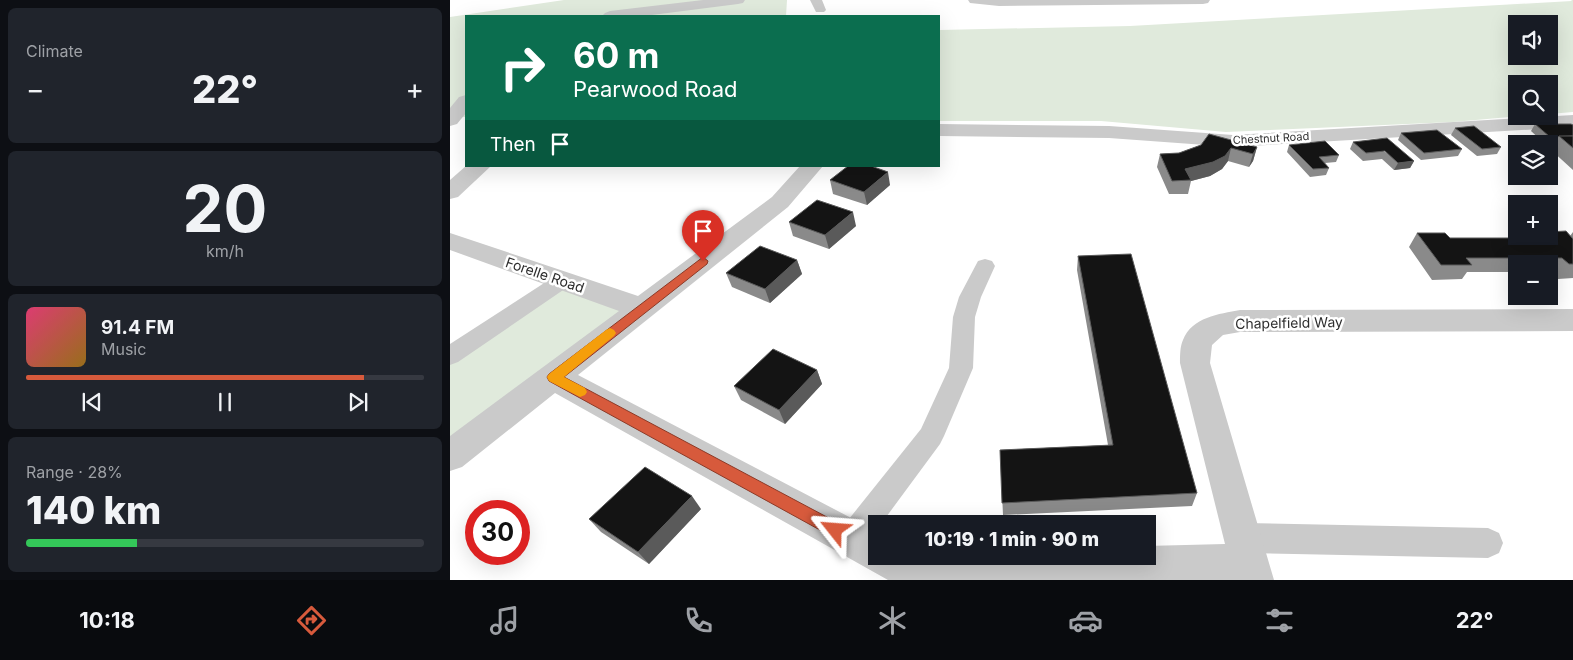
<!DOCTYPE html>
<meta charset="utf-8">
<style>
body{margin:0;font-family:Inter,sans-serif;background:#20242c;color:#f1f3f6;height:100vh;display:flex;flex-direction:column;font-size:19px;white-space:nowrap}
*{box-sizing:border-box;margin:0}
p{font-size:16px;color:#9ea1a6}
.icon{flex:none;width:28px;height:28px;fill:none;stroke:currentColor;stroke-width:2;stroke-linecap:round;stroke-linejoin:round}
.map{position:relative;flex:1;overflow:hidden}
.sheet{display:flex;flex-direction:column;gap:8px;padding:8px;background:#0d0f14;width:450px}
.sheet>*{flex:none}
.banner{position:absolute;left:15px;top:15px;width:475px;height:152px;border-radius:0px;box-shadow:0 5px 20px #0002;background:#0b6e4f;color:#fff;overflow:hidden}
.buttons{position:absolute;left:1058px;top:15px;display:grid;gap:10px}
.buttons a{display:grid;place-items:center;width:50px;height:50px;border-radius:0px;background:#171b24;box-shadow:0 5px 20px #0002;font-size:25px}
.speed{position:absolute;left:15px;top:500px;display:flex;gap:10px;font-size:25px;font-weight:700;text-align:center}
.speed>*{display:grid;place-content:center;width:65px;height:65px;border-radius:50%;background:#171b24;box-shadow:0 5px 20px #0002;line-height:1}
.speed .limit{border:8px solid #d22;background:#fff;color:#111}
.pin{position:absolute;display:grid;place-items:center;width:42px;height:42px;color:#fff;margin:-51px -21px;border-radius:50% 50% 50% 0;rotate:-45deg;box-shadow:0 0 5px #0007}
.pin .icon{rotate:45deg}
.me{position:absolute;width:55px;margin:-28px;rotate:298deg;stroke-linejoin:round;filter:drop-shadow(0 0 4px #0008)}
.turn{display:flex;align-items:center;gap:18px;height:105px;padding:0 25px;font-size:22px}
.turn .icon{width:65px;height:65px;stroke-width:2.5}
.turn b{display:block;font-size:35px;line-height:42px}
.then{display:flex;align-items:center;height:48px;padding:0 25px;background:#0003;gap:10px;font-size:19px}
.big{font-size:38px;font-weight:800;line-height:1.1}
.sheet .tile{flex:1;display:flex;flex-direction:column;justify-content:center;gap:8px;min-width:0;padding:0 18px;border-radius:8px;background:#20242c}
.sheet .dial{align-items:center;gap:0}
.dial b{font-size:65px;line-height:1}
.song{display:flex;align-items:center;gap:15px}
.cover{width:60px;height:60px;border-radius:8px;background:linear-gradient(135deg,hsl(340 70% 55%),hsl(40 70% 35%))}
.played{height:5px;border-radius:2px;background:linear-gradient(90deg,#d75a3c 85%,#363941 85%)}
.keys{display:flex;justify-content:space-around;direction:ltr}
.heat{display:flex;justify-content:space-between;align-items:center;font-size:28px;direction:ltr}
.charge{height:8px;border-radius:4px;background:linear-gradient(90deg,#34c759 28%,#363941 0)}
.trip{position:absolute;left:418px;top:515px;width:288px;height:50px;border-radius:0px;background:#171b24;box-shadow:0 5px 20px #0002;font-weight:800;line-height:50px;text-align:center}
.menu{display:flex;height:80px;justify-content:space-around;align-items:center;background:#090b0e;color:#9ea1a6}
.menu .icon{width:35px;height:35px}
.menu .current{color:#d75a3c}
.menu b{font-size:22px;color:#f1f3f6}
main{display:flex;flex:1;min-height:0}
.map>svg:first-child{display:block}
.green{fill:#e0eadc;fill-rule:evenodd}
.lines{fill:none;stroke-linecap:round;stroke-linejoin:round}
.lane{fill:#cacaca;fill-rule:evenodd}
.street{fill:#cacaca;fill-rule:evenodd}
.wall{fill:#8a8a8a}
.shaded-wall{fill:#5a5a5a}
.building{fill:#141414;stroke:#5a5a5a}
.route{fill:#d75a3c;stroke:#8c3a27}
.slow{fill:#f59e0b}
.labels{text-anchor:middle;stroke-width:5;stroke-linejoin:round;paint-order:stroke}
.far-street-label{font-size:11px;fill:#2d2d2d;stroke:#fff}
.street-label{font-size:14px;fill:#2d2d2d;stroke:#fff}
</style>
<main>
<section class="sheet">
<div class="tile"><p>Climate</p>
<div class="heat"><a>−</a><b class="big">22°</b><a>+</a></div>
</div>
<div class="tile dial"><b>20</b><p>km/h</p></div>
<div class="tile">
<div class="song"><i class="cover"></i><div><b>91.4 FM</b><p>Music</p></div></div>
<div class="played"></div>
<div class="keys"><svg class="icon" aria-label="previous" viewBox="0 0 24 24"><path d="M18 5L8 12l10 7zM5 5v14"/></svg><svg class="icon" aria-label="pause" viewBox="0 0 24 24"><path d="M8 5v14M16 5v14"/></svg><svg class="icon" aria-label="next" viewBox="0 0 24 24"><path d="M6 5l10 7-10 7zM19 5v14"/></svg></div>
</div>
<div class="tile"><p>Range · 28%</p><b class="big">140 km</b><div class="charge"></div></div>
</section>
<div class="map">
<svg width="1123" height="580" viewBox="0 0 1123 580">
<rect width="100%" height="100%" fill="#fff"/>
<g class="green">
<path d="M114,0h223l-1,16h-320v101h-16v-100z"/>
<path d="M1121,0h2v112l-24,2v-30h-33v32h5l-68,6 -227,10 -125,-11h-162v-91l191,-4 442,-25zM1066,24h33v32h-33z"/>
<path d="M112,281l79,27 -191,148v-100z"/>
</g>
<g class="lines">
<g class="lane">
<path d="M360,0h12l4,10 -2,2h-8z"/>
<path d="M535,259l7,2 3,5 -14,31 -6,20 -2,51 -29,68 -4,8 -59,80h-5c0,14 -12,25 -24,30l-11,-5 -4,-10 4,-10 80,-100 28,-61 4,-51 6,-20 19,-36z"/>
<path d="M112,274l7,2 3,5 -3,5 -111,76 -8,3v-21l105,-68z"/>
<path d="M793,523l245,5 11,5 4,10 -4,10 -11,5 -245,-5 -11,-5 -4,-10 4,-10z"/>
</g>
<g class="street">
<path d="M253,0h42l-2,3 -5,1 -94,12h-42l3,-3 5,-2z"/>
<path d="M518,0h242l-2,3 -5,1 -204,2 -29,-3z"/>
<path d="M16,95v18l-9,11 -7,2v-18l9,-11z"/>
<path d="M1123,115v12l-340,20 -124,-9 -170,-2v-12l170,2 124,9z"/>
<path d="M16,166h25l-33,31 -8,2v-19z"/>
<path d="M350,166h23l-35,41 -210,168 298,156v25h270v-10l79,-2 -45,-181c0,-7 0,-17 3,-23 9,-23 36,-26 57,-30l333,-1v22l-333,1 -17,3 -11,10 -2,18 64,217h-386l-333,-187 -93,74 -12,4v-35l169,-125 -169,-61v-17l188,63 134,-99z"/>
</g>
</g>
<g class="wall">
<path d="M1085,124l38,1v45l-23,-21 4,-6 -9,1 -14,-13z"/>
<path d="M1005,128l46,19 -4,7 -20,2 -26,-21z"/>
<path d="M951,133l61,16 -4,7 -37,4 -23,-20z"/>
<path d="M903,142l61,19 -4,7 -16,2 -12,-11 -19,2 -13,-12z"/>
<path d="M751,145l56,2 -4,14 -4,6 -21,-6 -6,8 -12,7 -19,5 -3,13h-19l-12,-27 3,-13 19,-1z"/>
<path d="M839,145l50,10 -3,7 -11,1 4,5 -3,7 -16,2 -23,-25z"/>
<path d="M380,180l60,5 -23,20 -34,-11z"/>
<path d="M339,222l67,4 -27,23 -36,-13z"/>
<path d="M1123,232v46l-15,1 -7,-7h-2v-8h-33v8h-49l-5,7 -30,1 -23,-33 8,-14 33,5h83l2,-2h35z"/>
<path d="M628,256l119,237 -5,13 -189,9 -3,-65 108,-5 -31,-175z"/>
<path d="M347,260l5,14 -32,29 -38,-16 -6,-14z"/>
<path d="M367,370l5,14 -37,40 -44,-24 -7,-14z"/>
<path d="M251,509l-52,55 -48,-32 -12,-13z"/>
</g>
<g class="shaded-wall">
<path d="M807,147l-4,14 -4,6 4,-13z"/>
<path d="M781,148l-3,13 -6,8 -12,7 -19,5 -6,-12z"/>
<path d="M964,161l-4,7 -16,2 4,-7z"/>
<path d="M438,172l2,13 -23,20 -3,-13z"/>
<path d="M403,212l3,14 -27,23 -4,-14z"/>
<path d="M347,260l5,14 -32,29 -5,-14z"/>
<path d="M367,370l5,14 -37,40 -6,-14z"/>
<path d="M242,496l9,13 -52,55 -11,-12z"/>
</g>
<g class="building">
<path d="M1085,124h36l2,1v11l-23,1z"/>
<path d="M1024,126l27,21 -19,2 -27,-21z"/>
<path d="M987,130l25,19 -38,4 -23,-20z"/>
<path d="M759,134l48,13 -4,7 -22,-6 -6,8 -12,6 -28,7 6,11 -19,1 -12,-27 19,-1 22,-8z"/>
<path d="M1109,136h14v12z"/>
<path d="M937,138l27,23 -16,2 -13,-12 -19,2 -13,-11z"/>
<path d="M875,141l14,14 -20,2 10,11 -16,1 -24,-24z"/>
<path d="M398,166h23l17,6 -24,20 -34,-12z"/>
<path d="M367,200l36,12 -28,23 -36,-13z"/>
<path d="M1116,231l7,8v25h-4l-7,-6h-96l6,7h-31l-24,-32h28l5,5h93l-1,-2h7v-4z"/>
<path d="M310,246l37,14 -32,29 -39,-16z"/>
<path d="M681,254l66,239 -195,10 -2,-53 113,-5 -35,-189z"/>
<path d="M323,349l44,21 -38,40 -45,-24z"/>
<path d="M195,467l47,29 -54,56 -49,-33z"/>
</g>
<path class="route" d="M253,257l5,4 -1,3 -143,113 276,147 3,6 -3,5 -5,2 -6,-2 -280,-154 -2,-4 2,-3z"/>
<path class="slow" d="M160,328l4,2 2,3 -2,3 -50,41 21,11 2,4 -2,3 -5,2 -4,-2 -27,-14 -2,-4 2,-3 57,-44z"/>
<g class="labels">
<g class="far-street-label">
<text transform="translate(821 138) rotate(-3)" y="4">Chestnut Road</text>
</g>
<g class="street-label">
<text transform="translate(95 275) rotate(19)" y="5">Forelle Road</text>
<text transform="translate(839 323) rotate(-1)" y="5">Chapelfield Way</text>
</g>
</g>
</svg>
<div class="buttons">
<a><svg class="icon" aria-label="sound" viewBox="0 0 24 24"><path d="M4 9h4l5-4v14l-5-4H4zM17 9q2 3 0 6"/></svg></a>
<a><svg class="icon" aria-label="search" viewBox="0 0 24 24"><circle cx="10" cy="10" r="6"/><path d="M15 15l6 6"/></svg></a>
<a><svg class="icon" aria-label="layers" viewBox="0 0 24 24"><path d="M12 4l9 5-9 5-9-5zM3 14l9 5 9-5"/></svg></a>
<a>+</a>
<a>−</a>
</div>
<div class="speed"><div class="limit">30</div></div>
<div class="pin" style="left:253px;top:261px;background:#d93025"><svg class="icon" aria-label="arrive" viewBox="0 0 24 24"><path d="M6 21V4h12l-3 4 3 4H6"/></svg></div>
<svg class="me" style="left:385px;top:530px" viewBox="-20 -20 40 40"><path d="M0-17L14 15 0 8-14 15z" fill="#d75a3c" stroke="#fff" stroke-width="4"/></svg>
<div class="trip">10:19 · 1 min · 90 m</div>
<div class="banner">
<div class="turn"><svg class="icon" aria-label="right" viewBox="0 0 24 24"><path d="M7 20v-9h11M14 6l5 5-5 5"/></svg><div><b>60 m</b>Pearwood Road</div></div>
<div class="then">Then<svg class="icon" aria-label="arrive" viewBox="0 0 24 24"><path d="M6 21V4h12l-3 4 3 4H6"/></svg></div>
</div>
</div>
</main>
<nav class="menu">
<b>10:18</b>
<svg class="icon current" aria-label="directions" viewBox="0 0 24 24"><path d="M12 3l9 9-9 9-9-9zM9 14v-3h6M13 9l2 2-2 2"/></svg>
<svg class="icon" aria-label="music" viewBox="0 0 24 24"><path d="M9 18V5l10-2v13"/><circle cx="6" cy="18" r="3"/><circle cx="16" cy="16" r="3"/></svg>
<svg class="icon" aria-label="phone" viewBox="0 0 24 24"><path d="M5 4h4l2 5-3 2q2 4 5 5l2-3 5 2v4C11 20 4 13 5 4z"/></svg>
<svg class="icon" aria-label="climate" viewBox="0 0 24 24"><path d="M12 3v18M4 7l16 10M4 17L20 7"/></svg>
<svg class="icon" aria-label="car" viewBox="0 0 24 24"><path d="M5 17H2v-5l4-1 3-4h7l3 4 3 1v5h-3M9 17h6M6 11h13"/><circle cx="7" cy="17" r="2"/><circle cx="17" cy="17" r="2"/></svg>
<svg class="icon" aria-label="filters" viewBox="0 0 24 24"><path d="M4 7h16M4 17h16"/><circle cx="9" cy="7" r="2"/><circle cx="15" cy="17" r="2"/></svg>
<b>22°</b>
</nav>
